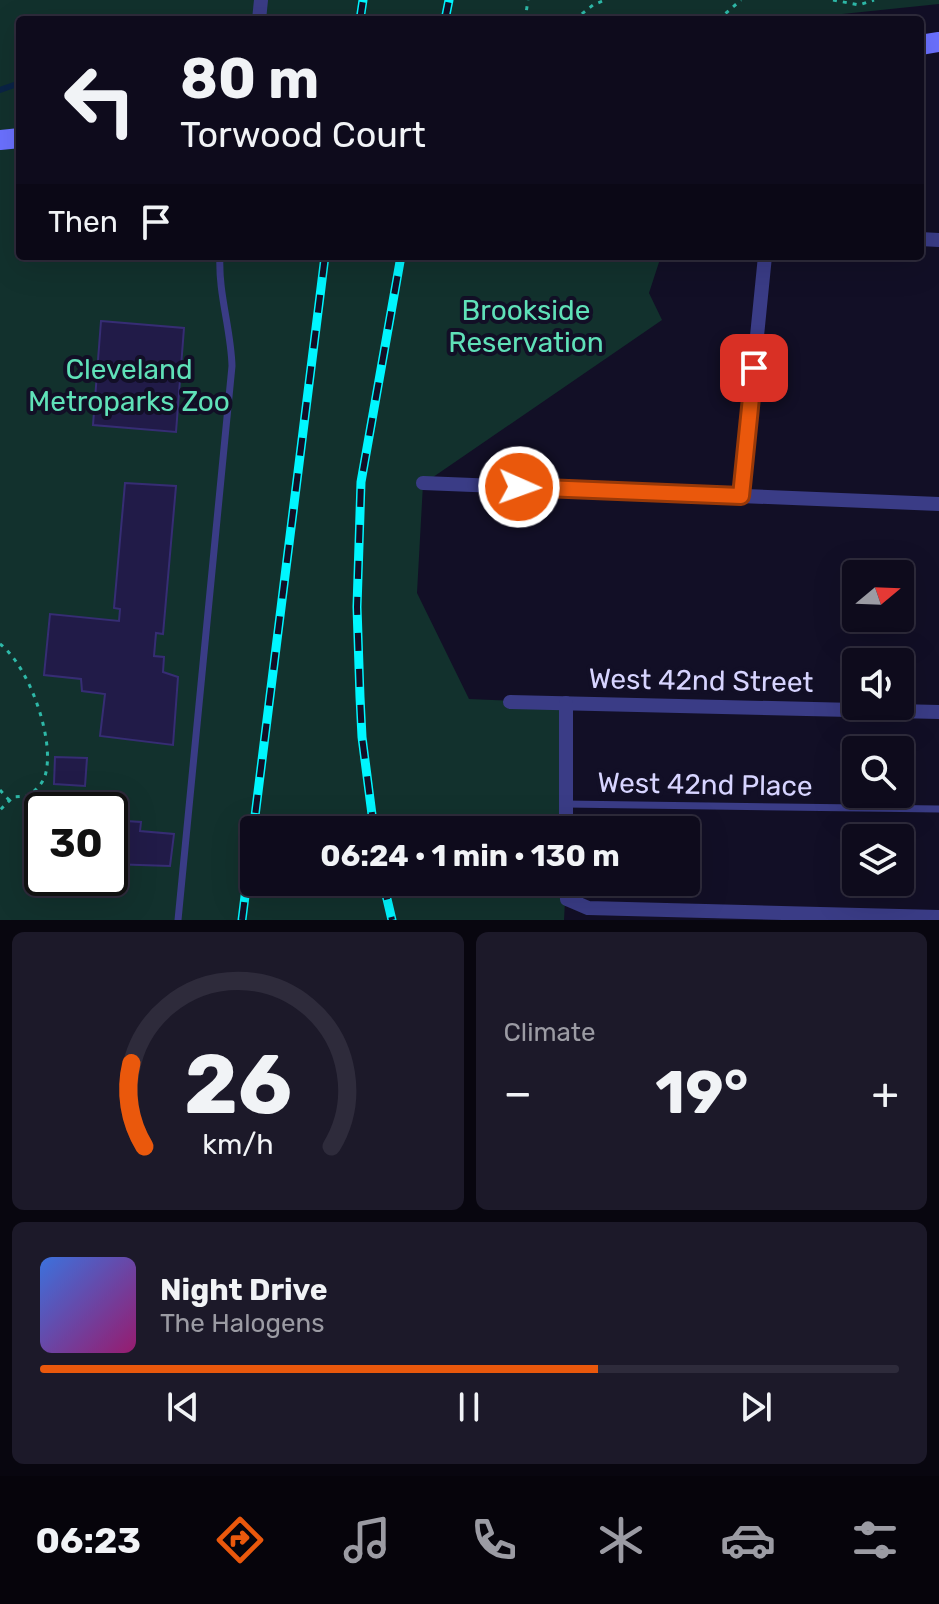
<!DOCTYPE html>
<meta charset="utf-8">
<style>
body{margin:0;font-family:Rubik,sans-serif;background:#1c1929;color:#f1f3f6;height:100vh;display:flex;flex-direction:column;font-size:30px;white-space:nowrap}
*{box-sizing:border-box;margin:0}
p{font-size:26px;color:#9b9ba3}
.icon{flex:none;width:44px;height:44px;fill:none;stroke:currentColor;stroke-width:2;stroke-linecap:round;stroke-linejoin:round}
.map{position:relative;height:920px;overflow:hidden}
.sheet{display:flex;flex-direction:column;gap:12px;padding:12px;background:#08060f;flex:1}
.sheet>*{flex:none}
.banner{position:absolute;left:16px;top:16px;width:908px;height:244px;border-radius:8px;box-shadow:0 8px 32px #0002,0 0 0 2px #2e2b3b;background:#0e0b1c;color:#f1f3f6;overflow:hidden}
.needle{width:52px;rotate:71deg}
.controls{position:absolute;left:842px;top:560px;display:grid;gap:16px}
.controls a{display:grid;place-items:center;width:72px;height:72px;border-radius:8px;background:#0e0b1c;box-shadow:0 8px 32px #0002,0 0 0 2px #2e2b3b;font-size:40px}
.speed{position:absolute;left:24px;top:792px;display:flex;gap:16px;font-size:40px;font-weight:700;text-align:center}
.speed>*{display:grid;place-content:center;width:104px;height:104px;border-radius:50%;background:#0e0b1c;box-shadow:0 8px 32px #0002,0 0 0 2px #2e2b3b;line-height:1}
.speed .limit{border:4px solid #111;border-radius:12px;background:#fff;color:#111}
.pin{position:absolute;display:grid;place-items:center;width:68px;height:68px;color:#fff;margin:-34px;border-radius:16px;box-shadow:0 4px 12px #0006}
.me{position:absolute;width:88px;margin:-44px;rotate:92deg;stroke-linejoin:round;filter:drop-shadow(0 0 6px #0008)}
.turn{display:flex;align-items:center;gap:28px;height:168px;padding:0 32px;font-size:36px}
.turn .icon{width:104px;height:104px;stroke-width:2.5}
.turn b{display:block;font-size:56px;line-height:68px}
.then{display:flex;align-items:center;height:76px;padding:0 32px;background:#0003;gap:16px;font-size:30px}
.big{font-size:60px;font-weight:700;line-height:1.1}
.sheet .widget{flex:1;display:flex;flex-direction:column;justify-content:center;gap:12px;min-width:0;padding:0 28px;border-radius:12px;background:#1c1929}
.sheet .dial{align-items:center;gap:0}
.dial svg{height:208px;overflow:visible;fill:none;stroke:#2e2b3b;stroke-width:7;stroke-linecap:round;text-anchor:middle}
.dial text{fill:#f1f3f6;stroke:none}
.song{display:flex;align-items:center;gap:24px}
.cover{width:96px;height:96px;border-radius:12px;background:linear-gradient(135deg,hsl(220 70% 55%),hsl(320 70% 35%))}
.played{height:8px;border-radius:4px;background:linear-gradient(90deg,#ea580c 65%,#2e2b3b 65%)}
.keys{display:flex;justify-content:space-around;direction:ltr}
.heat{display:flex;justify-content:space-between;align-items:center;font-size:44px;direction:ltr}
.sheet .tiles{flex:1;display:grid;gap:12px;grid-template-columns:1fr 1fr}
.widget:last-child{grid-column:span 2}
.trip{position:absolute;left:240px;top:816px;width:460px;height:80px;border-radius:8px;background:#0e0b1c;box-shadow:0 8px 32px #0002,0 0 0 2px #2e2b3b;font-weight:700;line-height:80px;text-align:center}
.dock{display:flex;height:128px;justify-content:space-around;align-items:center;background:#06040b;color:#9b9ba3}
.dock .icon{width:56px;height:56px}
.dock .on{color:#ea580c}
.dock b{font-size:36px;color:#f1f3f6}
.map>svg:first-child{display:block}
.green{fill:#12312d;fill-rule:evenodd}
.lines{fill:none;stroke-linecap:round;stroke-linejoin:round}
.stream{stroke:#0a2345;stroke-width:6}
.building{fill:#211b48;stroke:#362d74;stroke-width:2}
.path{stroke:#2eb9a8;stroke-width:3;stroke-dasharray:4 6;stroke-linecap:butt}
.service{stroke:#3a3c86;stroke-width:7}
.minor{stroke:#3a3c86;stroke-width:14}
.secondary{stroke:#6b71ff;stroke-width:20}
.rail-casing{stroke:#00f6ff;stroke-width:9}
.rail{stroke:#120f26;stroke-width:6;stroke-dasharray:18;stroke-linecap:butt}
.route-casing{stroke:#983908;stroke-width:20}
.route{stroke:#ea580c;stroke-width:14}
.labels{text-anchor:middle;stroke-width:8;stroke-linejoin:round;paint-order:stroke}
.park-label{font-size:28px;fill:#5fe1b8;stroke:#120f26}
.street-label{font-size:28px;fill:#d7d4ff;stroke:#120f26}
</style>
<div class="map">
<svg width="939" height="920" viewBox="0 0 939 920">
<rect width="100%" height="100%" fill="#120f26"/>
<path class="green" d="M0,0h939v4l-155,16h-764v236h641l-12,37 13,27 -239,164 -6,109 52,106 97,4v127h-312v52h312l-2,38h-564zM42,810h68v68h-68z"/>
<g class="lines">
<path class="stream" d="M0,90l20,-7"/>
</g>
<g class="building">
<path d="M101,321l83,7 -8,104 -83,-7z"/>
<path d="M125,483l51,3 -13,148 -7,-1 -2,23 10,1 -1,15 15,5 -5,68 -73,-9 5,-42 -23,-3 -1,-12 -37,-4 6,-61 69,7 1,-12 -6,-1z"/>
<path d="M55,757l32,1 -2,28 -31,-2z"/>
<path d="M110,820l31,2 -1,9 34,3 -4,32 -60,-2z"/>
</g>
<g class="lines">
<g class="path">
<path d="M833,0l26,5 15,-5"/>
<path d="M525,20l3,-20"/>
<path d="M574,20l19,-15 12,-5"/>
<path d="M718,20l23,-20"/>
<path d="M0,644c29,22 56,97 45,132 -3,9 -10,14 -16,20l-16,1 -13,13"/>
<path d="M0,790l9,10"/>
</g>
<g class="service">
<path d="M565,804l374,5"/>
<path d="M178,920l54,-554c-1,-37 -14,-73 -12,-110"/>
</g>
<g class="minor">
<path d="M259,20l2,-20"/>
<path d="M920,239l19,1"/>
<path d="M423,483l516,21"/>
<path d="M741,496l24,-240"/>
<path d="M510,702l429,10"/>
<path d="M566,703v127"/>
<path d="M566,882l1,17 21,9 351,9"/>
</g>
<g class="secondary">
<path d="M920,45l19,-3"/>
<path d="M0,140l20,-2"/>
</g>
<g class="rail-casing">
<g id="rail">
<path d="M360,20l3,-20"/>
<path d="M445,20l4,-20"/>
<path d="M374,830l-12,-93 -2,-40 -3,-90 4,-125 40,-226"/>
<path d="M383,882l9,38"/>
<path d="M242,920l83,-664"/>
</g>
</g>
<use href="#rail" class="rail"/>
</g>
<g class="lines">
<g class="route-casing">
<path id="route" d="M519,487l222,9 13,-128"/>
</g>
<use href="#route" class="route"/>
</g>
<g class="labels">
<g class="park-label">
<text x="526" y="320">Brookside<tspan x="526" dy="32">Reservation</tspan></text>
<text x="129" y="379">Cleveland<tspan x="129" dy="32">Metroparks Zoo</tspan></text>
</g>
<g class="street-label">
<text transform="translate(701 680) rotate(1)" y="10">West 42nd Street</text>
<text transform="translate(705 784) rotate(1)" y="10">West 42nd Place</text>
</g>
</g>
</svg>
<div class="controls">
<a><svg class="needle" viewBox="-14 -14 28 28"><path d="M0-13l5 13h-10z" fill="#e53935"/><path d="M0 13l5-13h-10z" fill="#9b9ba3"/></svg></a>
<a><svg class="icon" aria-label="sound" viewBox="0 0 24 24"><path d="M4 9h4l5-4v14l-5-4H4zM17 9q2 3 0 6"/></svg></a>
<a><svg class="icon" aria-label="search" viewBox="0 0 24 24"><circle cx="10" cy="10" r="6"/><path d="M15 15l6 6"/></svg></a>
<a><svg class="icon" aria-label="layers" viewBox="0 0 24 24"><path d="M12 4l9 5-9 5-9-5zM3 14l9 5 9-5"/></svg></a>
</div>
<div class="speed"><div class="limit">30</div></div>
<div class="pin" style="left:754px;top:368px;background:#d93025"><svg class="icon" aria-label="arrive" viewBox="0 0 24 24"><path d="M6 21V4h12l-3 4 3 4H6"/></svg></div>
<svg class="me" style="left:519px;top:487px" viewBox="-20 -20 40 40"><circle r="17" fill="#ea580c" stroke="#fff" stroke-width="3"/><path d="M0-11L8 9 0 5-8 9z" fill="#fff"/></svg>
<div class="trip">06:24 · 1 min · 130 m</div>
<div class="banner">
<div class="turn"><svg class="icon" aria-label="left" viewBox="0 0 24 24"><path d="M17 20v-9H6M10 6l-5 5 5 5"/></svg><div><b>80 m</b>Torwood Court</div></div>
<div class="then">Then<svg class="icon" aria-label="arrive" viewBox="0 0 24 24"><path d="M6 21V4h12l-3 4 3 4H6"/></svg></div>
</div>
</div>
<section class="sheet">
<div class="tiles">
<div class="widget dial"><svg viewBox="0 0 100 80">
<path d="M14 69A42 42 0 1 1 86 69"/>
<path d="M14 69A42 42 0 0 1 9 37" stroke="#ea580c"/>
<text x="50" y="56" font-size="32" font-weight="700">26</text>
<text x="50" y="72" font-size="11">km/h</text>
</svg></div>
<div class="widget"><p>Climate</p>
<div class="heat"><a>−</a><b class="big">19°</b><a>+</a></div>
</div>
<div class="widget">
<div class="song"><i class="cover"></i><div><b>Night Drive</b><p>The Halogens</p></div></div>
<div class="played"></div>
<div class="keys"><svg class="icon" aria-label="previous" viewBox="0 0 24 24"><path d="M18 5L8 12l10 7zM5 5v14"/></svg><svg class="icon" aria-label="pause" viewBox="0 0 24 24"><path d="M8 5v14M16 5v14"/></svg><svg class="icon" aria-label="next" viewBox="0 0 24 24"><path d="M6 5l10 7-10 7zM19 5v14"/></svg></div>
</div>
</div>
</section>
<nav class="dock">
<b>06:23</b>
<svg class="icon on" aria-label="directions" viewBox="0 0 24 24"><path d="M12 3l9 9-9 9-9-9zM9 14v-3h6M13 9l2 2-2 2"/></svg>
<svg class="icon" aria-label="music" viewBox="0 0 24 24"><path d="M9 18V5l10-2v13"/><circle cx="6" cy="18" r="3"/><circle cx="16" cy="16" r="3"/></svg>
<svg class="icon" aria-label="phone" viewBox="0 0 24 24"><path d="M5 4h4l2 5-3 2q2 4 5 5l2-3 5 2v4C11 20 4 13 5 4z"/></svg>
<svg class="icon" aria-label="climate" viewBox="0 0 24 24"><path d="M12 3v18M4 7l16 10M4 17L20 7"/></svg>
<svg class="icon" aria-label="car" viewBox="0 0 24 24"><path d="M5 17H2v-5l4-1 3-4h7l3 4 3 1v5h-3M9 17h6M6 11h13"/><circle cx="7" cy="17" r="2"/><circle cx="17" cy="17" r="2"/></svg>
<svg class="icon" aria-label="filters" viewBox="0 0 24 24"><path d="M4 7h16M4 17h16"/><circle cx="9" cy="7" r="2"/><circle cx="15" cy="17" r="2"/></svg>
</nav>
